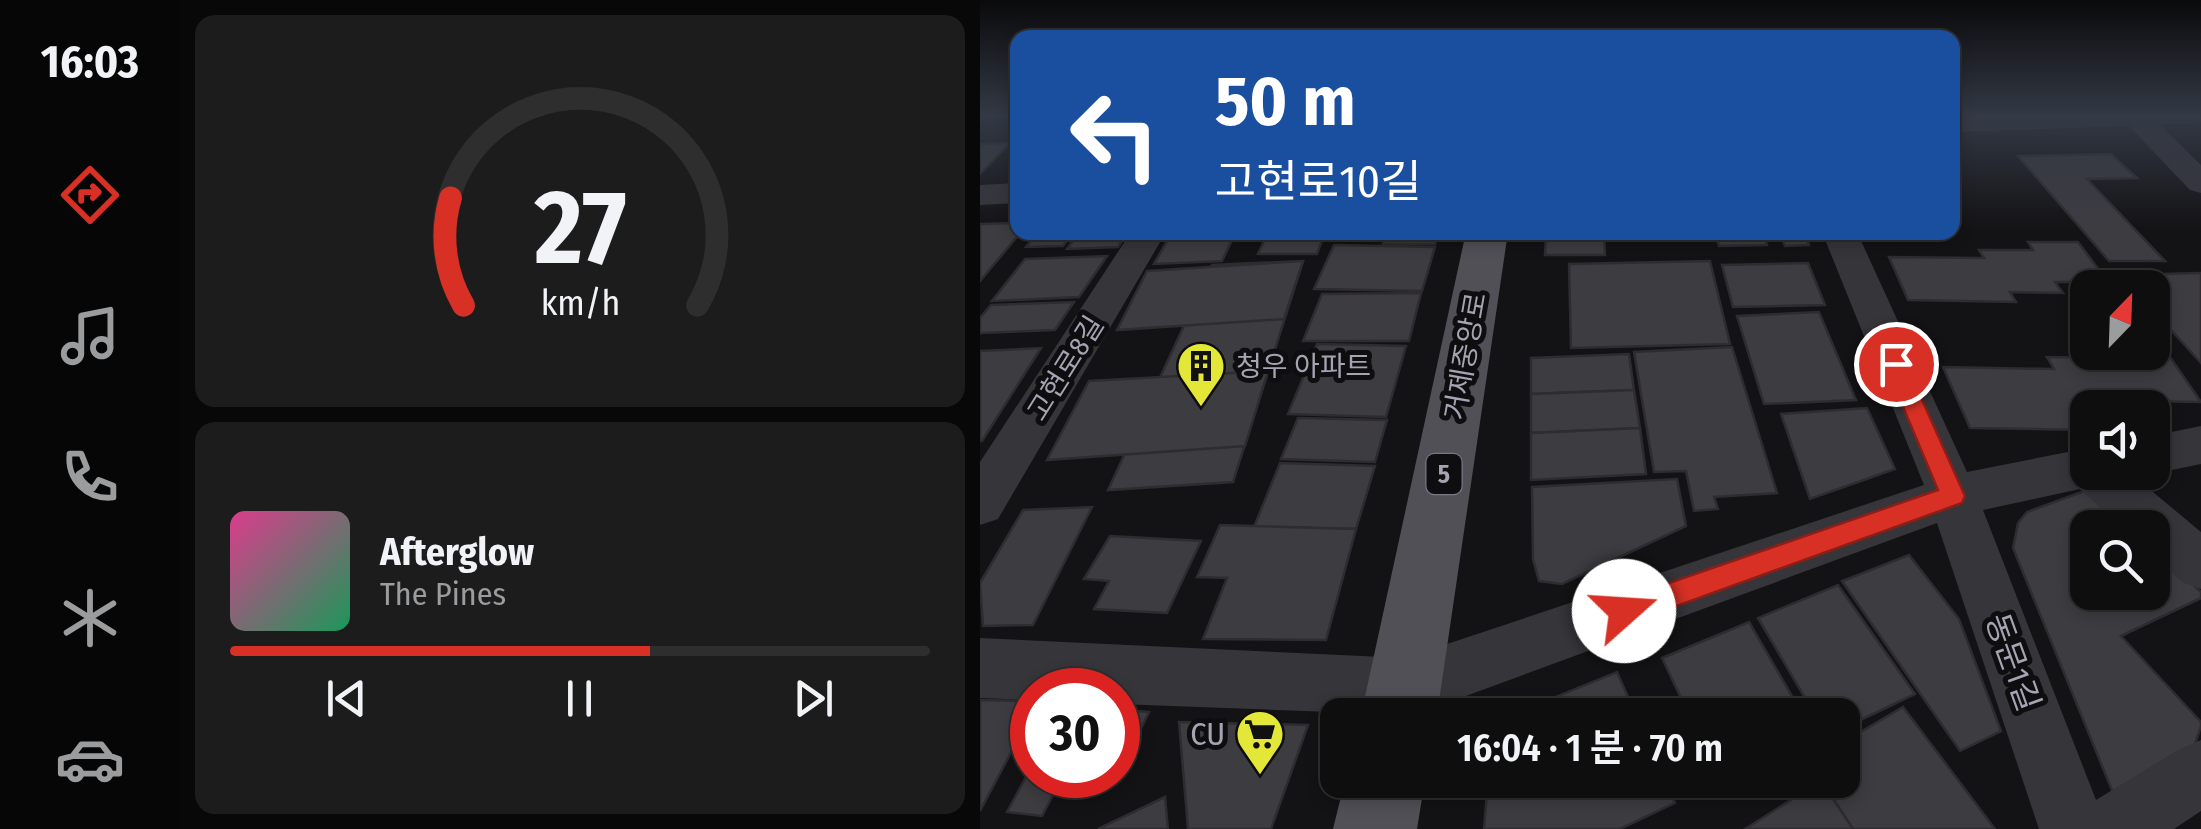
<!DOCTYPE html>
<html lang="ko">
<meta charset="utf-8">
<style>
body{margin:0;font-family:"Fira Sans Condensed","Noto Sans KR",sans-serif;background:#1c1c1d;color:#f1f3f6;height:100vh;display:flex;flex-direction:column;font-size:38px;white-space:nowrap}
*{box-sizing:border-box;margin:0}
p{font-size:32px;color:#9b9c9e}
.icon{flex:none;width:55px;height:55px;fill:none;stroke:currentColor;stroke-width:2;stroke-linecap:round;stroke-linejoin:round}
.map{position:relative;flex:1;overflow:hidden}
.side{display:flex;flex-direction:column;gap:15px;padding:15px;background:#080808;width:800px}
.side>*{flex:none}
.top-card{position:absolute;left:30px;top:30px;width:950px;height:210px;border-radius:20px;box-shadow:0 5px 15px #0003,0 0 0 2px #2e2e2f;background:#1a4fa0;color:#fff;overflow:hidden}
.needle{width:65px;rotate:23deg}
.buttons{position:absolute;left:1090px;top:270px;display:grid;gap:20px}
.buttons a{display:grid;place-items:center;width:100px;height:100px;border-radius:20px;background:#0e0e0f;box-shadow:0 5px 15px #0003,0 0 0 2px #2e2e2f;font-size:50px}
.speed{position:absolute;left:30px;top:668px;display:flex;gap:20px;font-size:50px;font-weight:700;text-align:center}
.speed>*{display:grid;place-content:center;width:130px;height:130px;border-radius:50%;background:#0e0e0f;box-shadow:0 5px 15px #0003,0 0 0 2px #2e2e2f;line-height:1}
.speed .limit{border:15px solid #d22;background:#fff;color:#111}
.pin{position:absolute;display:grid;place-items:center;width:85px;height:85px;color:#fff;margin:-42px;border:5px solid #fff;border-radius:50%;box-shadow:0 2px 10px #0007}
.me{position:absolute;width:110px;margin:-55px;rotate:71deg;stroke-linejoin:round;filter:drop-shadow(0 0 8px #0008)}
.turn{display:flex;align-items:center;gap:35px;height:210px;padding:0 40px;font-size:45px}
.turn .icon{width:130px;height:130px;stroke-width:2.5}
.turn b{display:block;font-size:70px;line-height:85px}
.side .card{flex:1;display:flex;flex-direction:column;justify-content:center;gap:15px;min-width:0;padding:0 35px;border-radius:20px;background:#1c1c1d}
.side .dial{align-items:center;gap:0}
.dial svg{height:260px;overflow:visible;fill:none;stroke:#2e2e2f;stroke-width:7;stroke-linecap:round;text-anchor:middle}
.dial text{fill:#f1f3f6;stroke:none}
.song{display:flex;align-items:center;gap:30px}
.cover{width:120px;height:120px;border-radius:15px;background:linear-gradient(135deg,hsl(330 70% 55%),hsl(150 70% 35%))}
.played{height:10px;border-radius:5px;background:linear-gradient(90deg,#d93025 60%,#2e2e2f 60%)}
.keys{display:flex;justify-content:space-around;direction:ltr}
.trip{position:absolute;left:340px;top:698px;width:540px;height:100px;border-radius:20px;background:#0e0e0f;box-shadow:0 5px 15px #0003,0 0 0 2px #2e2e2f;font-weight:600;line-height:100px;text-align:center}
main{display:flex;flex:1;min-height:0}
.tabs{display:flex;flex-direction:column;width:180px;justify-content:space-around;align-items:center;background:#060606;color:#9b9c9e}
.tabs .icon{width:70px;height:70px}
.tabs .selected{color:#d93025}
.tabs b{font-size:45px;color:#f1f3f6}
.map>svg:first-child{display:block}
.building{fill:#3d3c41;stroke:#2e2c30;stroke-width:2.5}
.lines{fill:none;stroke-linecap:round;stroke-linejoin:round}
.minor{fill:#36353a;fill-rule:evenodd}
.major{fill:#515057;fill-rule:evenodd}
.route{fill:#d93025;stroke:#8d1f18;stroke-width:2.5}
.labels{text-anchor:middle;stroke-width:10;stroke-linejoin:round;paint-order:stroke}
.shield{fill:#0e0d0f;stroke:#787782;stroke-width:2.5}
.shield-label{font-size:25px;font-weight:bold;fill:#a5a4b3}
.street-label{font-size:28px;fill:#a5a4b3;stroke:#0e0d0f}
.poi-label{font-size:28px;fill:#a5a4b3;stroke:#0e0d0f;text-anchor:start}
.near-street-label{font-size:32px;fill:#a5a4b3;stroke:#0e0d0f}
.near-poi-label{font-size:32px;fill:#a5a4b3;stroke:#0e0d0f;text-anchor:end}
</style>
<main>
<nav class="tabs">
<b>16:03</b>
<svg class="icon selected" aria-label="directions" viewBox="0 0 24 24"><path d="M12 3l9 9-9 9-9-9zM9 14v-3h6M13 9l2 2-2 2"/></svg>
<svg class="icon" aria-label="music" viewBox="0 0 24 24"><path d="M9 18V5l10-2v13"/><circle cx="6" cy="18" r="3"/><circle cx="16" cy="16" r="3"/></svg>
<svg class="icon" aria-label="phone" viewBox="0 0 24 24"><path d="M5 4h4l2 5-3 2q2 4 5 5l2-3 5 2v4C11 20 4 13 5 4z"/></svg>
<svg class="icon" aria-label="climate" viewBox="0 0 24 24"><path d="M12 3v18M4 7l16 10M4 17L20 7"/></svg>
<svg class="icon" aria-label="car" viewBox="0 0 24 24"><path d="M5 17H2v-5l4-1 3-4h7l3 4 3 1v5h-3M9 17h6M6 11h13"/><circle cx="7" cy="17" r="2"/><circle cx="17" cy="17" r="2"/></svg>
</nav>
<section class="side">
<div class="card dial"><svg viewBox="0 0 100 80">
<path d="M14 69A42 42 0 1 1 86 69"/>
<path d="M14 69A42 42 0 0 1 10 36" stroke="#d93025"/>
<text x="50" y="56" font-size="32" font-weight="700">27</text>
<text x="50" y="72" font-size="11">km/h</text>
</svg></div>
<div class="card">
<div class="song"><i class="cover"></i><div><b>Afterglow</b><p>The Pines</p></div></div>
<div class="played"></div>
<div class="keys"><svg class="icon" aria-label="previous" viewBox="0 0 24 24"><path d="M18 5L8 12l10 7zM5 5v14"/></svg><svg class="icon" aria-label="pause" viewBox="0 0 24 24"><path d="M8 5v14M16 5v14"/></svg><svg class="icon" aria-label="next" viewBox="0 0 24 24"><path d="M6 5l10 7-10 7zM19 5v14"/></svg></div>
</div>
</section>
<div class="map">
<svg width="1221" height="829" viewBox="0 0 1221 829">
<rect width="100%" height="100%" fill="#131214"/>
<g class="building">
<path d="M30,143l-30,31v-30z"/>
<path d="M1131,154l26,24 -50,1 78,82h-56l-91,-105z"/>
<path d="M38,223v9h3l-41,49v-57z"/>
<path d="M58,232h35l-10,14 -37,1z"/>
<path d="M99,232h49l-10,15 -51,2z"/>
<path d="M192,232h64l-14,29 -68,3z"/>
<path d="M288,232h57l-8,22h-59z"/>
<path d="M355,232h45l-2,6 -46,2z"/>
<path d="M407,232h51l-3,12h-52z"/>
<path d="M566,232h58l1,23h-60z"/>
<path d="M735,232h48l4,13 -48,1z"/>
<path d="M799,232h39l3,5h-15l3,8 -24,1z"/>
<path d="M1048,242h50l30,40h-53l8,11 -53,-1 6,10 -108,-2 -19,-43 95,1 -5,-8h54z"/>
<path d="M354,245l101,2 -13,44 -108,-2z"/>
<path d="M127,256l-28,41 -87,4 33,-42z"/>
<path d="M323,261l-70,221 -125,8 104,-225z"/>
<path d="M323,261l-19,58 -167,11 30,-59z"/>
<path d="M730,261l20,83 -159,4 -2,-84z"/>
<path d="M828,263l17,42 -92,2 -11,-42z"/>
<path d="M1221,273v90l-49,-54v-21h-19l-11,-13z"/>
<path d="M441,293l-12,48h-106l19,-47z"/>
<path d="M94,302l-19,28 -75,3v-15l11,-13z"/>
<path d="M839,312l37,88 -92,4 -27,-88z"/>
<path d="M337,344l89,2 -20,71 -98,-3z"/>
<path d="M752,347l45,146 -63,4 4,12 -24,2 -8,-40 -32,1 -20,-120z"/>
<path d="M1172,347h11l38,55 -60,-1 5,7h-58v22l-118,-2 -27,-61 111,2 -7,-12 64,1 -4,-6h45z"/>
<path d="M61,348l-59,93h-2v-90z"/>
<path d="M649,354l5,36 -103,4v-36z"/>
<path d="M288,371l-23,75 -198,14 42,-79z"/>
<path d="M654,390l6,38 -109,5v-39z"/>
<path d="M887,408l28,61 -85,30 -29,-85z"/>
<path d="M318,418l89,2 -12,42 -94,-3z"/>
<path d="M660,428l6,46 -115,6v-47z"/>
<path d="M300,463l95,3 -19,63 -102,-2z"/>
<path d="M697,479l9,47 -124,58 -23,-3 -6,-22 -1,-72z"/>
<path d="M1110,489l42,39h-44v64h64v-45l49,45v6l-80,38 80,86v4l-13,40 -70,39 -105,-257 5,-25 9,-11z"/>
<path d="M112,507l-59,118 -50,1 -3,-43 43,-73z"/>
<path d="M240,525l136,4 -30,111 -123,-1 24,-61 -30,-1z"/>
<path d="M130,536l91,5 -34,72 -73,-4 15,-28 -25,-2z"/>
<path d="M929,555l50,64 42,112 -41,20 -118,-170z"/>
<path d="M858,585l77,109 -73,35v-14h-27l-57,-97z"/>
<path d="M769,622l54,93h-114l-27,-57z"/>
<path d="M637,672l19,43h-125z"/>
<path d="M0,700l52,1v12l-52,98z"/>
<path d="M923,707l92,122h-142l-32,-49h21v-37z"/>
<path d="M138,709l31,3 -19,39 -12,-1z"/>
<path d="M199,722l129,3 -37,104h-83z"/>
<path d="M52,766v9h63l-2,4 -30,-3 -21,40 -35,-4z"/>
<path d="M508,780h177l10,23 -55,26h-136z"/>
<path d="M841,781l32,48h-108z"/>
<path d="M185,797l3,32h-70z"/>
</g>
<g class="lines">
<g class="minor">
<path d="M972,115h249v8l-41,2 41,40v28l-11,-3 -61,-64 -177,6z"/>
<path d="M38,183v20l-38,2v-20z"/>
<path d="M151,232h35l-168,287 -18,6v-63z"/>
<path d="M842,232h35l110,240 121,-24v24h41l72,60v57l-19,-7 -30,-27v-27h-30l-42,-39 -97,21 113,290 82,-50 23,-10v71l-27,18h-135l-102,-306 -523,192 -296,-11v-14h-86v10l-52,-2v-60l425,20 519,-173z"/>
<path d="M1221,426v38l-49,10 -5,-2h5v-36z"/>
</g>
<g class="major">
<path d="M486,232h42l-71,483h-76z"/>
<path d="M365,780h80l-8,49h-84z"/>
</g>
</g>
<linearGradient id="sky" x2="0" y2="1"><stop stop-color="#0a0a0b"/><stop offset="0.5" stop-color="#333945"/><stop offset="1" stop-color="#333945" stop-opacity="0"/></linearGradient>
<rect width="1221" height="231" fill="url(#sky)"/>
<path class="route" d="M916,356l10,8 59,132 -3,7 -338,122 -10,-4 -4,-10 4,-9 324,-112 -53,-126z"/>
<defs>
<g id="building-pin" transform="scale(2.5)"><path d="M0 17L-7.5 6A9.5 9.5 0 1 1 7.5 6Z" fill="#e3e737" stroke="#0e0d0f"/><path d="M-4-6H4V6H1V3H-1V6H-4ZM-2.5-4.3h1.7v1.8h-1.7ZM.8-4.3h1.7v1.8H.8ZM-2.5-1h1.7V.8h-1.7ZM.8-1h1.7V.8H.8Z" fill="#111"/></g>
<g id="supermarket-pin" transform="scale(2.5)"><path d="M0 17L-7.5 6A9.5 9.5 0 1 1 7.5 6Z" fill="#e3e737" stroke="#0e0d0f"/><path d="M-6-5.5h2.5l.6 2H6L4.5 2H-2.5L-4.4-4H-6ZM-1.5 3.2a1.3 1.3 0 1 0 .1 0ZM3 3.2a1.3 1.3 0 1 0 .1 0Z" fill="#111"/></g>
</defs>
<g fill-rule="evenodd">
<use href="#building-pin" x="221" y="366"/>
<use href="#supermarket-pin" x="280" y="734"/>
</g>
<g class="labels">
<rect class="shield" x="446.5" y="454" width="35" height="40" rx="8"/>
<g class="shield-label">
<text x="464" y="483">5</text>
</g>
<g class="street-label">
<text transform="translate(485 356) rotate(-80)" y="10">거제중앙로</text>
<text transform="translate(85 368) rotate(-58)" y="10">고현로8길</text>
</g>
<g class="poi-label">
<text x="256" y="376">청우 아파트</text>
</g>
<g class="near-street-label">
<text transform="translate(1033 662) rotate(70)" y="11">동문1길</text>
</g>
<g class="near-poi-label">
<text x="245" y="745">CU</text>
</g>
</g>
</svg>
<div class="buttons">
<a><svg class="needle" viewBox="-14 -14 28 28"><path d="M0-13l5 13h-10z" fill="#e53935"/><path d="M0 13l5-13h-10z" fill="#9b9c9e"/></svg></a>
<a><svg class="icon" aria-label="sound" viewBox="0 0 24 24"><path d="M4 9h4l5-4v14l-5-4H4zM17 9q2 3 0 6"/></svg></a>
<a><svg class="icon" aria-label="search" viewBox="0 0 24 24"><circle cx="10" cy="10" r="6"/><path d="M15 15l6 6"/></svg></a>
</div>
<div class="speed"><div class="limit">30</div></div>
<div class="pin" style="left:916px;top:364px;background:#d93025"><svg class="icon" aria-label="arrive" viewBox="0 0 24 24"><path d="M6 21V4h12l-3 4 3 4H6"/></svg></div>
<svg class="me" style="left:644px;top:611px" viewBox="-20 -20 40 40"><circle r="19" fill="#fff"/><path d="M0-13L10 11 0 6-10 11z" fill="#d93025"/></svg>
<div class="trip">16:04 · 1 분 · 70 m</div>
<div class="top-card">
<div class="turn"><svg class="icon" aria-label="left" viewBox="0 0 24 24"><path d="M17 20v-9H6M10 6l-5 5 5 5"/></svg><div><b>50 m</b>고현로10길</div></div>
</div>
</div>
</main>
